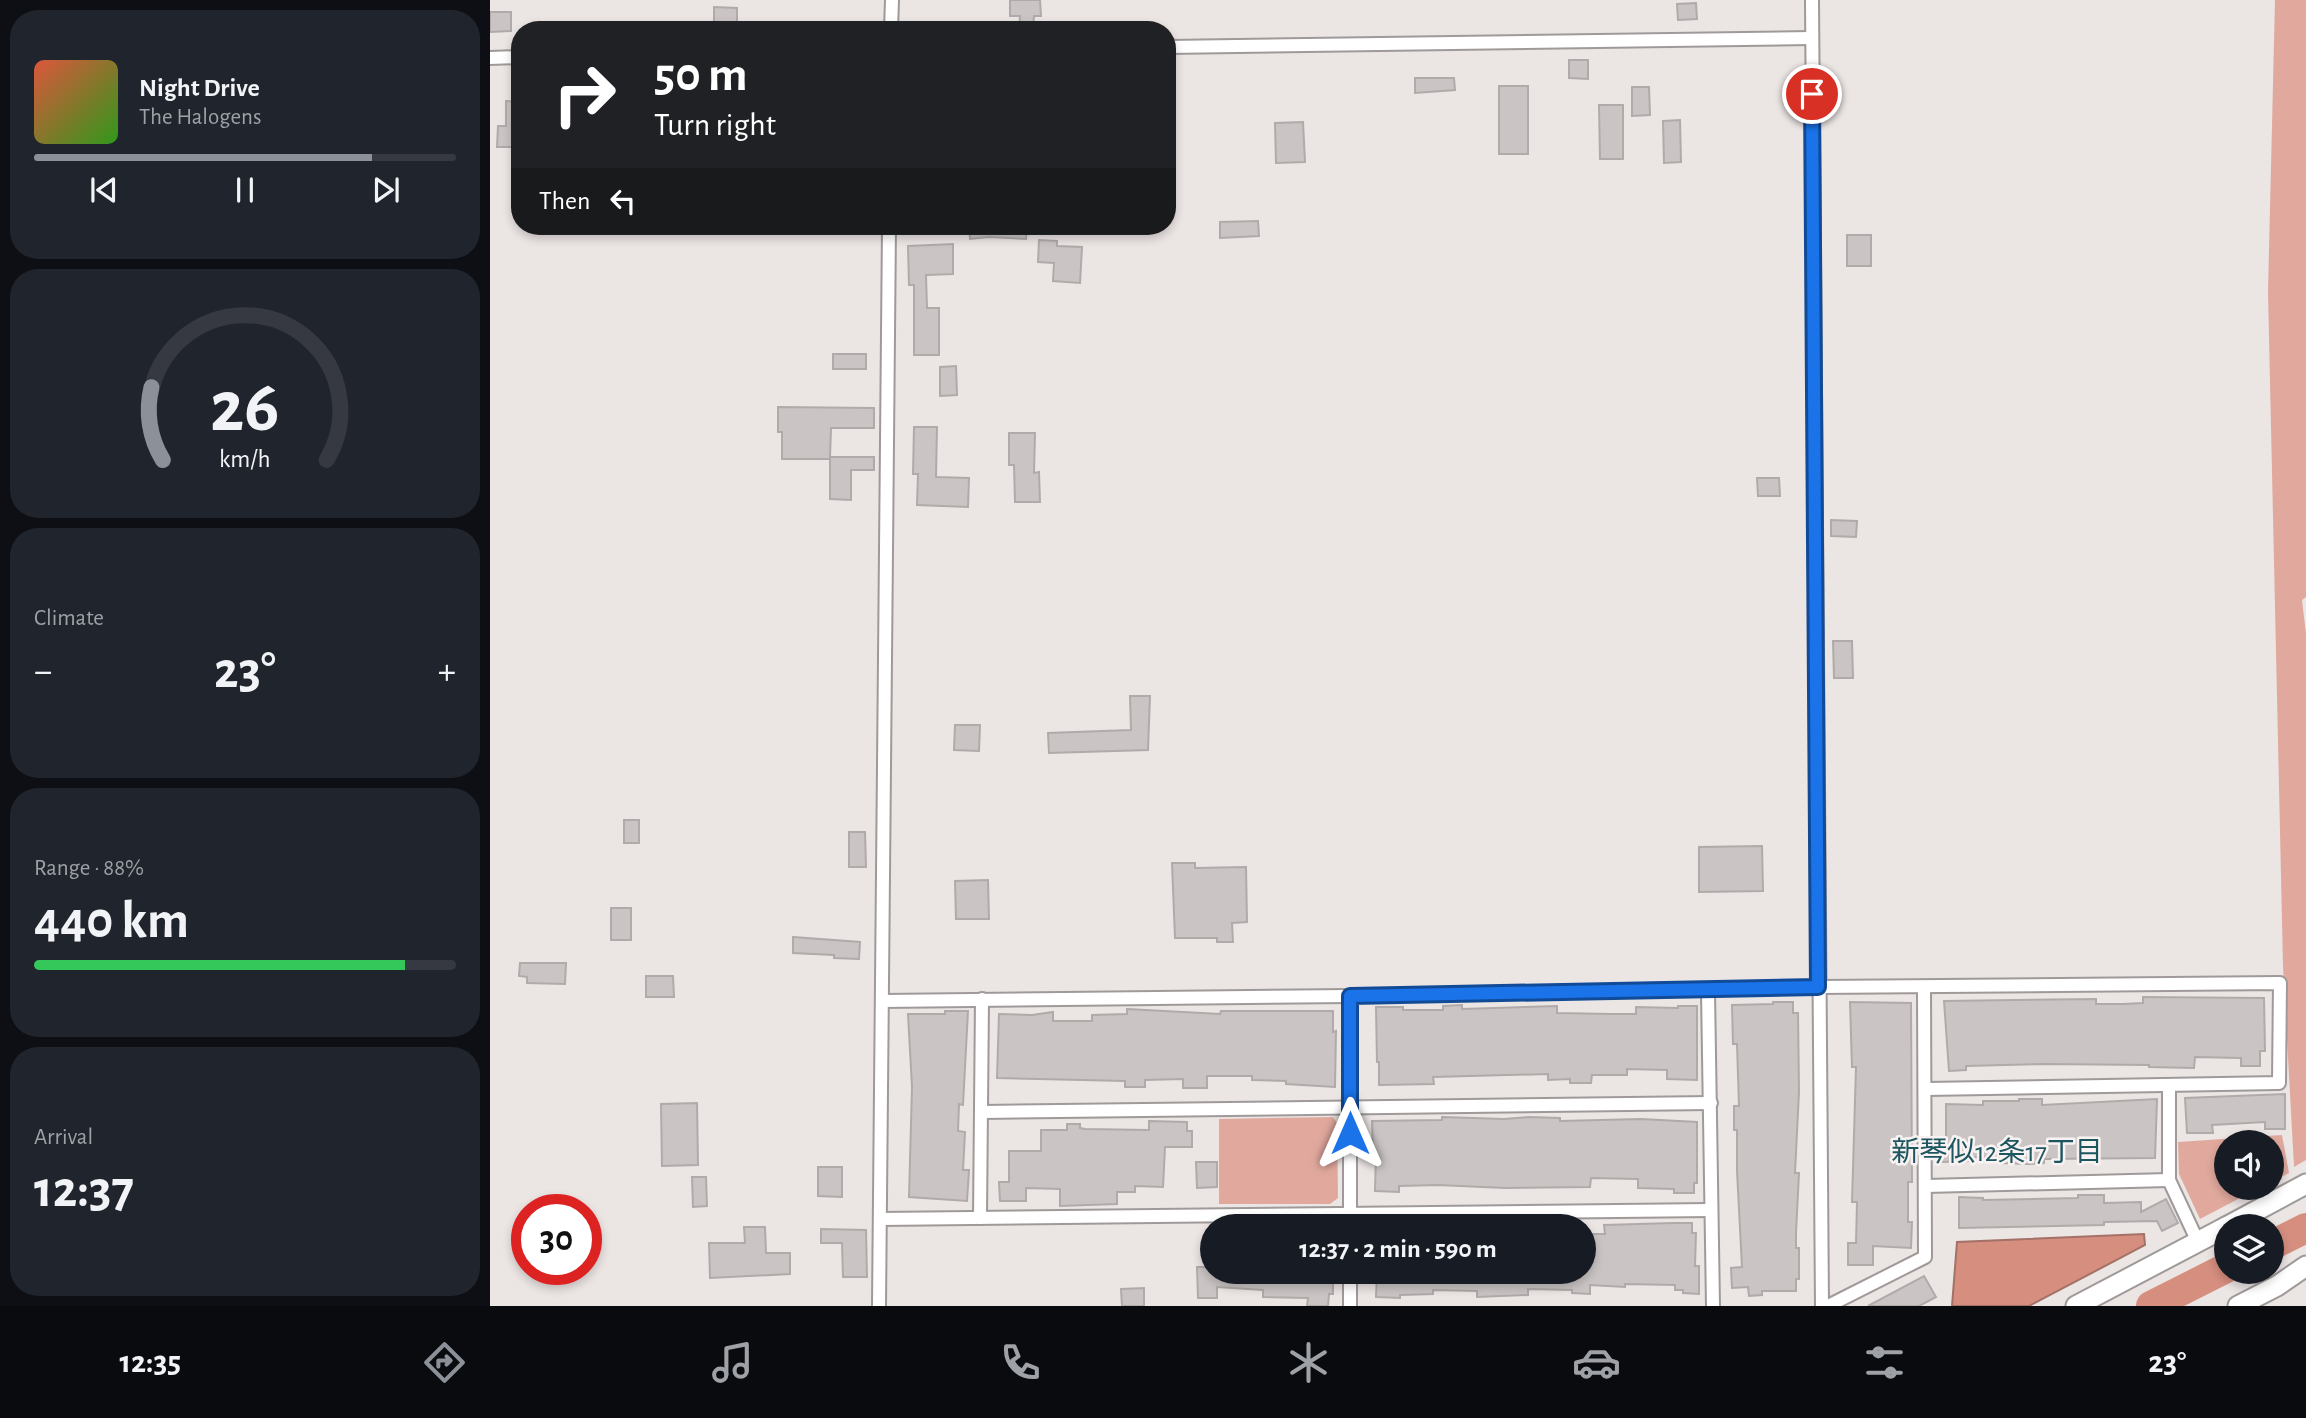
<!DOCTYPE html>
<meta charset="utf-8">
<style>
body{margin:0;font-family:"Alegreya Sans","Noto Sans JP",sans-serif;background:#20242c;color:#f1f3f6;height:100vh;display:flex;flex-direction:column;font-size:26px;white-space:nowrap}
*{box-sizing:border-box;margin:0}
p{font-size:23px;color:#9ea1a6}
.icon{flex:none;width:38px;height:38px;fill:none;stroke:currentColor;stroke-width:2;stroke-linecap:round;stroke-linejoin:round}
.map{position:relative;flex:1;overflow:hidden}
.sheet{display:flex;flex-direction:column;gap:10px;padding:10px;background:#0d0f14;width:490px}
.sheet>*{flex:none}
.banner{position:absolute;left:21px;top:21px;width:665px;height:214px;border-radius:28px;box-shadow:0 4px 10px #0003;background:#202124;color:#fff;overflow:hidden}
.tools{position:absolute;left:1724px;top:1130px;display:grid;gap:14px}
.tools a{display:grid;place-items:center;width:70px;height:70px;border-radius:50%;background:#171b24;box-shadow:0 4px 10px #0003;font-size:35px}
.speed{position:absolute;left:21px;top:1194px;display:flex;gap:14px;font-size:35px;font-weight:700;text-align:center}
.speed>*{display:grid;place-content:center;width:91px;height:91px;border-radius:50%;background:#171b24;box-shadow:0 4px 10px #0003;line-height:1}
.speed .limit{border:10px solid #d22;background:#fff;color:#111}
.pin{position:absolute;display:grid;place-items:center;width:60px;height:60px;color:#fff;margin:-30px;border:4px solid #fff;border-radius:50%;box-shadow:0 2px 7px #0007}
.me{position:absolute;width:77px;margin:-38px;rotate:0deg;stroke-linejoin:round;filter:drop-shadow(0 0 5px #0008)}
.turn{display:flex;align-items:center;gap:24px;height:147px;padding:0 28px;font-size:32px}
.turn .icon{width:91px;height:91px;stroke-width:2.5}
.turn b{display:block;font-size:49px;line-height:60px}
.then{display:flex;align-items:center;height:66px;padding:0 28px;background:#0003;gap:14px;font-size:26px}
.big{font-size:52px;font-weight:600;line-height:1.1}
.sheet .widget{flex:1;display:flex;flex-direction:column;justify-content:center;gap:10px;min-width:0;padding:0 24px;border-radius:28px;background:#20242c}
.sheet .dial{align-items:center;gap:0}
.dial svg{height:182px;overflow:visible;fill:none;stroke:#363941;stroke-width:7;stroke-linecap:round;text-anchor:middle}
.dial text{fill:#f1f3f6;stroke:none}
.song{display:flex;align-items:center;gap:21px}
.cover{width:84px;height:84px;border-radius:10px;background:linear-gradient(135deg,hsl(10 70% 55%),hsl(110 70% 35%))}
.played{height:7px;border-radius:4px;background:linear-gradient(90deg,#8c9099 80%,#363941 80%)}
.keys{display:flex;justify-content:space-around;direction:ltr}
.heat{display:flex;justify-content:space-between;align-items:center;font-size:38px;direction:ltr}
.charge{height:10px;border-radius:5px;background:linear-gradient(90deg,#34c759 88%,#363941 0)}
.trip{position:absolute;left:710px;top:1214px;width:396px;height:70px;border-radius:35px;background:#171b24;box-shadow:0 4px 10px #0003;font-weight:600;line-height:70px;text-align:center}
.tabs{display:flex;height:112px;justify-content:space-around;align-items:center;background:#090b0e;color:#9ea1a6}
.tabs .icon{width:49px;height:49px}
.tabs .current{color:#8c9099}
.tabs b{font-size:32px;color:#f1f3f6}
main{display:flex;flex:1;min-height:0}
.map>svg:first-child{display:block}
.green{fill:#e1a99e}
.water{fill:#d68e7f;stroke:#a47167;stroke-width:2}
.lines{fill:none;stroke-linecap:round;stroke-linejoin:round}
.river{stroke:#d68e7f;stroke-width:30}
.building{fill:#cac5c4;stroke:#b0abaa;stroke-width:2}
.street-casing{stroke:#9f9a99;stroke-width:16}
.secondary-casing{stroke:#9f9a99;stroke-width:23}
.street{stroke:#fff;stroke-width:12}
.secondary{stroke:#fff;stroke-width:19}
.route-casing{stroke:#114b97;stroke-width:18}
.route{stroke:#1a73e8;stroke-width:12}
.labels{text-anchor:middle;stroke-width:5;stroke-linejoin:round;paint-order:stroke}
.neighbourhood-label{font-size:28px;fill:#1e5660;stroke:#f8f3f2}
</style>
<main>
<section class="sheet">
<div class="widget">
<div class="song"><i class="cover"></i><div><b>Night Drive</b><p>The Halogens</p></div></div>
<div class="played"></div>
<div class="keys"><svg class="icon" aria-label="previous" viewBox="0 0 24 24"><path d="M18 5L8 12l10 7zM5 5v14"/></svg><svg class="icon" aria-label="pause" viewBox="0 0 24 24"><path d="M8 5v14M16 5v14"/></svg><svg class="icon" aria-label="next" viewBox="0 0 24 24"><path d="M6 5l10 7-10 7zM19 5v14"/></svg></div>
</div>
<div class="widget dial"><svg viewBox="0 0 100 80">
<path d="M14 69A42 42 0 1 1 86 69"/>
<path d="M14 69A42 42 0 0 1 9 37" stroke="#8c9099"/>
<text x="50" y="56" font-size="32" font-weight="700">26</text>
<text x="50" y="72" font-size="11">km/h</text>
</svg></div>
<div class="widget"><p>Climate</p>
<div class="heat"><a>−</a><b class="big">23°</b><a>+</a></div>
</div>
<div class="widget"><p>Range · 88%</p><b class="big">440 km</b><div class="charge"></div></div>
<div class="widget"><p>Arrival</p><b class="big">12:37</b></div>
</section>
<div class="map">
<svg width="1816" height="1306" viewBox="0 0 1816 1306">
<rect width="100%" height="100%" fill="#ebe5e4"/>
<g class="green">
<path d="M1785,0h31v597l-4,3 4,34v526l-12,7 -11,-201 -15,-674z"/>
<path d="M843,1117l4,6 1,75 -8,6h-111v-85z"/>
<path d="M1792,1135l7,38 -17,9v-39h-46v45h33l-59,31 -21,-45 -1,-32z"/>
</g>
<path class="water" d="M1654,1234l1,11 -116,61h-77l5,-64z"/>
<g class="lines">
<g class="river">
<path d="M1782,1245l34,-17"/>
<path d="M1661,1306l75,-38"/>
</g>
</g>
<g class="building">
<path d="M520,0h30l1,16h-7l-1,14h-14l1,-14h-10z"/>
<path d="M1206,3l1,16 -19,1 -1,-16z"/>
<path d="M224,7l23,1v18h-23z"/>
<path d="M0,12h21v19l-21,1z"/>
<path d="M1079,60h19v19l-19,-1z"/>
<path d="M925,78h39l1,12 -40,3z"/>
<rect x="1009" y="86" width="29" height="68"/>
<path d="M1142,87h17l1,28 -18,1z"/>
<path d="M16,101l14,1v45h-23l1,-21h8z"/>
<path d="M1109,105h24v54h-23z"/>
<path d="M1190,120l1,42 -17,1 -1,-42z"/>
<path d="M813,122l2,40 -29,1 -1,-40z"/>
<path d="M768,221l1,15 -39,2v-16z"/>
<path d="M479,226h58l-1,13 -37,-2 -19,2z"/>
<rect x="1357" y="235" width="24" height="31"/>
<path d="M549,240l18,1v5l25,1 -2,36 -27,-2 1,-18 -16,-1z"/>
<path d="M463,244v30l-27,1 1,33h12v47h-25v-70h-5l-1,-39z"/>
<rect x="343" y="354" width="33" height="15"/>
<path d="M466,366l1,29 -17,1v-29z"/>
<path d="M288,407l96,1v20h-43l-1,29h44v13h-23v30l-21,-1v-40h-48v-27h-4z"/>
<path d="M424,427h23l-1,50 33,1 -1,29 -51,-2 1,-31h-5z"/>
<path d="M519,433h26l-1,40 5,-1 1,30h-25l-1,-37h-5z"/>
<path d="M1267,478h22l1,18h-22z"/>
<path d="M1341,520l26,1 -1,16 -25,-1z"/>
<path d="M1343,641h19l1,37h-19z"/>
<path d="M640,696h20l-2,54 -99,3 -1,-20 83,-3z"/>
<path d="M465,725h25l-1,26 -25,-1z"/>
<rect x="134" y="820" width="15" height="23"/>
<path d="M359,832h16l1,35h-17z"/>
<path d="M1272,846l1,45 -64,1v-45z"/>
<path d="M682,863h23v5l51,-1 1,55 -15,1 1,19h-16v-4h-42z"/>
<path d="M498,880l1,39h-33l-1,-38z"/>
<rect x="121" y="908" width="20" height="32"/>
<path d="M303,937l67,5 -1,17 -25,-1v-3l-41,-2z"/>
<path d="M30,963h46l-1,21 -38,-1v-6l-8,-1z"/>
<path d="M156,976h27l1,21h-28z"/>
<path d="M1653,997l121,1 1,53h-5v15h-19v-8l-46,-1 -1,11 -45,-1v-2l-104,-1 -79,2v4l-17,1 -5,-70 152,-2v5h28l19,-1z"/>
<path d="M1283,1002h20v11h5l1,79 -4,81h4l-3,60v15h3v31h-3v12h-34v4l-13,1 -1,-9 -16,1 -1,-20 11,-1 -5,-96v-41h-3v-24h5l-2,-62h-4l-1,-39 41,-1z"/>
<path d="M1360,1002l61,1 1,179h-4v40h4l-1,26 -38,-2v19h-25v-22h8l1,-41h-5l4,-135h-4z"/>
<path d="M972,1005v4l95,-3v7l54,1h25v-7l42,1v-2h19v74l-30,-1v-9l-40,-1v6h-35l-1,8h-21v-4l-22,1v-6l-115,3 1,7 -55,1v-23h-2l-1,-55h27v3h40v-4z"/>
<path d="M637,1009l93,5 1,-3h112v21l3,-1 -1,56 -49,-3v-3l-34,-1v-4h-45v12h-24v-9l-38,1v7h-20v-6l-128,-3 2,-64 33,1 21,-3v9h39v-6l35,-1z"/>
<path d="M455,1011h23l-5,94 -4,-1 -1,27 7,1 -2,38h6l-2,31 -58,-4 3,-110 -4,-73h37z"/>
<path d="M1795,1094v35h-20v-7l-53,3 1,8h-26l-2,-35z"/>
<path d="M1529,1099h23v6l115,-6 -2,59 -111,1v4l-15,1 -30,-1v-5l-29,-1v4l-28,1 -1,-21h5v-37l37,1v-4h36z"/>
<path d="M207,1103l1,62 -36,1 -1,-62z"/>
<path d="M952,1117l62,2 25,-2 31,1v3l81,-2 56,3v61h-3v10h-20v-4l-36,-1v-9l-47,-1 -1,9 -85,1 -67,-3 -39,1v6l-24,-1 1,-38h-3l-1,-32 70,-1z"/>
<path d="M659,1121l38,1v9h5v16h-27l-2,40 -28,-1v6h-18v12l-57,2v-17l-34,-1v13h-26l-1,-19h10v-31h32v-21h26v-6h13v4l5,1 64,1z"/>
<path d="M706,1162h21v25l-20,1z"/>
<path d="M328,1167h24v30l-24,-1z"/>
<path d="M202,1177h14l1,29 -14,1z"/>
<path d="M1588,1195h26v8l37,-1v10l25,-13 12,24 -16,8 -5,-10 -53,1v3l-145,3v-31l24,1v2l95,-2z"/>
<path d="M1183,1223h19v10h4l-1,33h4v28l-16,-1v-3h-8v-5l-50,-1v3l-35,-2v9l-18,-1v-3l-44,-1v6l-51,2v-6l-44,-1v4l-33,1v3l-24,-1 1,-25h207v-38h21l-1,-9z"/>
<path d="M254,1227h21l1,26h24v21l-80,4 -1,-35h36z"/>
<path d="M331,1229l45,1 1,47h-24l-1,-34h-21z"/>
<path d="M707,1267h16v5h77l-1,6 44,1v15h-4l-1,12h-21l1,-8 -45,-1v-7l-46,-3v11h-19z"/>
<path d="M1434,1276l12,21 -17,9h-51z"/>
<path d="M654,1288v18h-22l-1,-17z"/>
</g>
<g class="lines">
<g class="street-casing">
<g id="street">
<path d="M1322,0l10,1306"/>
<path d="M401,30l1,-30"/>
<path d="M677,47l645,-9"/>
<path d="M0,58l30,-1"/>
<path d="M1218,991l5,315"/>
<path d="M392,1001l468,-5 468,-9 462,-4 -1,100 -353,6"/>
<path d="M1679,1085v95l29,62"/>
<path d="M492,1112l729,-9"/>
<path d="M1436,1186l243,-6"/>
<path d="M490,1218l2,-219"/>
<path d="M390,1219l831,-9"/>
<path d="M860,1227v-231"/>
<path d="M389,1306l10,-1080"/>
<path d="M860,1306v-34"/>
<path d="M1338,1306l97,-49 -1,-270"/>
</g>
</g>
<g class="secondary-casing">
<g id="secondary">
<path d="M1736,1227l80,-43"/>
<path d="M1586,1306l150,-79"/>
<path d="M1748,1306l39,-20 29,-20"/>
</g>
</g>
<use href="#street" class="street"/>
<use href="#secondary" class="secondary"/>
</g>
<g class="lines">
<g class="route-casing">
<path id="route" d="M860,1133v-137l468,-9 -6,-893"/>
</g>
<use href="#route" class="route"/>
</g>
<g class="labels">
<g class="neighbourhood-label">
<text x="1507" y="1161">新琴似12条17丁目</text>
</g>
</g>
</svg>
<div class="tools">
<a><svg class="icon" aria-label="sound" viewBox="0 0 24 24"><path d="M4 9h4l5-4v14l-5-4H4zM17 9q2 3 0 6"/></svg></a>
<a><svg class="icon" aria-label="layers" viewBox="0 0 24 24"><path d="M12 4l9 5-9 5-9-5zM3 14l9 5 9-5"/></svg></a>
</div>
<div class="speed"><div class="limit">30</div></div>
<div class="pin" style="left:1322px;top:94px;background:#d93025"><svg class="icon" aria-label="arrive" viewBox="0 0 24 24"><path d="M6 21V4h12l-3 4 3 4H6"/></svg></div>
<svg class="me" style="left:860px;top:1133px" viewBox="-20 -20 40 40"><path d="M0-17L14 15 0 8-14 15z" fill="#1a73e8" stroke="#fff" stroke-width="4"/></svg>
<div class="trip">12:37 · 2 min · 590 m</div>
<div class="banner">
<div class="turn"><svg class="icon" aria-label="right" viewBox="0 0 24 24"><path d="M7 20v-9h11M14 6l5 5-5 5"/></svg><div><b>50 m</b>Turn right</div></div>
<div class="then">Then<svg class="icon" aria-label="left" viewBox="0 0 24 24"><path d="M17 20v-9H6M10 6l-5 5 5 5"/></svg></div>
</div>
</div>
</main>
<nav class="tabs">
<b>12:35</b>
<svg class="icon current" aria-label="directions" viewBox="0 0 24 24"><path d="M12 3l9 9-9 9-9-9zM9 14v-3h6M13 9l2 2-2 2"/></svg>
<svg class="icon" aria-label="music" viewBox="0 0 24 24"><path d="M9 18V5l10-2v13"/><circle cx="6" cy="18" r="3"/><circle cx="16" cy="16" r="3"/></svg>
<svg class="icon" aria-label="phone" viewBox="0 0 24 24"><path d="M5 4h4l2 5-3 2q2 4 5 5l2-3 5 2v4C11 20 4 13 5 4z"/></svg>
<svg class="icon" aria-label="climate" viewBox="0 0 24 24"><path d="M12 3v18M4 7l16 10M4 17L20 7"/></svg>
<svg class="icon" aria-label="car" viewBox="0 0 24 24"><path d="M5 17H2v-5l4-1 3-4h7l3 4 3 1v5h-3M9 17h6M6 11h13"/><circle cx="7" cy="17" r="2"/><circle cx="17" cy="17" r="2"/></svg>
<svg class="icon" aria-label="filters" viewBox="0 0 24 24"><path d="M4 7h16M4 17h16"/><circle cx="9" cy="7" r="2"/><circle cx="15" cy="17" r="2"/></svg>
<b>23°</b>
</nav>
